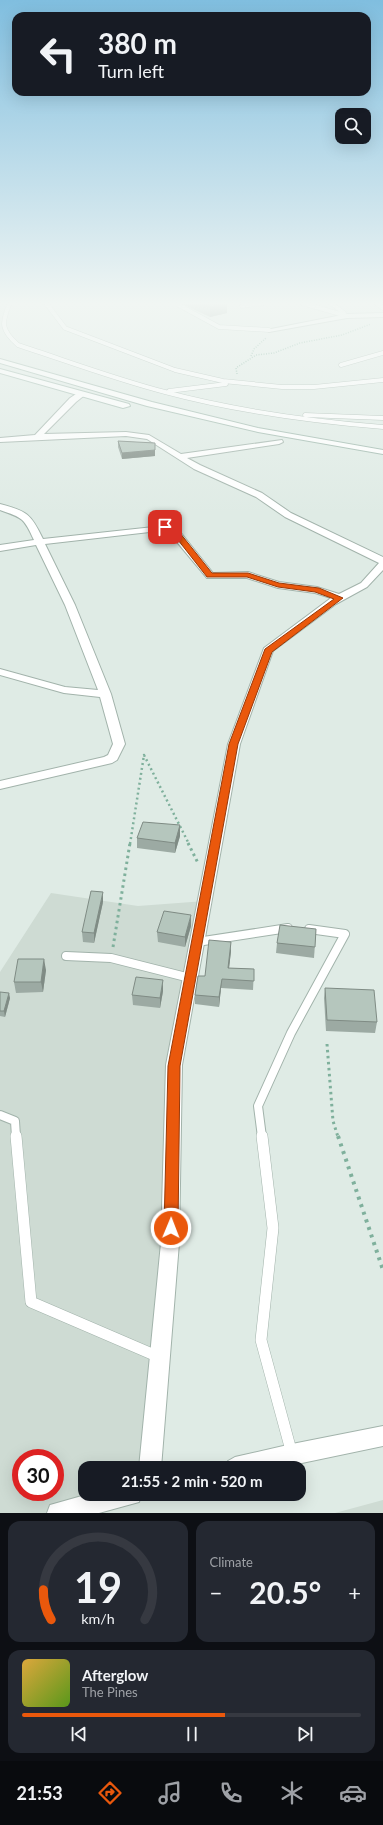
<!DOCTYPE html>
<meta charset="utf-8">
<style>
body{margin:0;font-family:Lato,sans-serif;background:#242831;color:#f1f3f6;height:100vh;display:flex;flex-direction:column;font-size:15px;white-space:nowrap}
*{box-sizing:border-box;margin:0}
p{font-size:13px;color:#9ea1a6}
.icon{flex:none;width:22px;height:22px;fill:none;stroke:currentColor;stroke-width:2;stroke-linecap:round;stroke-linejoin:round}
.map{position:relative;height:1513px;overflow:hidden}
.sheet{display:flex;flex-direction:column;gap:8px;padding:8px;background:#0d0f14;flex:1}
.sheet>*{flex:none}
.hud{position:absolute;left:12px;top:12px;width:359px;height:84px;border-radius:12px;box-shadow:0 4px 16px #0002;background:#171b24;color:#f1f3f6;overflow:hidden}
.tools{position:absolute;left:335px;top:108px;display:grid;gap:8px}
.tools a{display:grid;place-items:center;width:36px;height:36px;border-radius:8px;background:#171b24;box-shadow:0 4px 16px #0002;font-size:20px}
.speed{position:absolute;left:12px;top:1449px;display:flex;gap:8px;font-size:20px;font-weight:700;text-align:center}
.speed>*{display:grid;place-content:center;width:52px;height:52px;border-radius:50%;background:#171b24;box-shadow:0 4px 16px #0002;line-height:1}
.speed .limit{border:6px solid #d22;background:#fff;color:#111}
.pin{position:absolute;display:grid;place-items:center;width:34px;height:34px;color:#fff;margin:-17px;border-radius:8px;box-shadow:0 2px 6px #0006}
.me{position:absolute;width:44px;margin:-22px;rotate:1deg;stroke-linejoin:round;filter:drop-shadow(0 0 3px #0008)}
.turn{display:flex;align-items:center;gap:14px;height:84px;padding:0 20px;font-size:18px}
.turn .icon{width:52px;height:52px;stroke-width:2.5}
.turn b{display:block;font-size:28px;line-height:34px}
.big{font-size:30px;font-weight:700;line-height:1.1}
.sheet .tile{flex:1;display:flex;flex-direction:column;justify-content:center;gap:6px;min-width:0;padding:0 14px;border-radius:12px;background:#242831}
.sheet .dial{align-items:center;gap:0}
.dial svg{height:104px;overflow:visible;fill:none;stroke:#363941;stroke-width:7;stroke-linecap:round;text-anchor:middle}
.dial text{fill:#f1f3f6;stroke:none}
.song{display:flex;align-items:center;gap:12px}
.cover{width:48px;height:48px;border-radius:6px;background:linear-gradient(135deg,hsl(40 70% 55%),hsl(90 70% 35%))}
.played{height:4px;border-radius:2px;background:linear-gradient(90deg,#ea580c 60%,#363941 60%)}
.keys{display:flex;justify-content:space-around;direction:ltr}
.heat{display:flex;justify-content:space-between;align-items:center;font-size:22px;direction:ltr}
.sheet .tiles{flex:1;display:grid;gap:8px;grid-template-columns:1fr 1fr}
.tile:last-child{grid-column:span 2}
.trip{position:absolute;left:78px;top:1461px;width:228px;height:40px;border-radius:12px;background:#171b24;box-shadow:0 4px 16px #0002;font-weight:700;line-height:40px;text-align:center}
.tab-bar{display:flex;height:64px;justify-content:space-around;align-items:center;background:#090b0e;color:#9ea1a6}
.tab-bar .icon{width:28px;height:28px}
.tab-bar .on{color:#ea580c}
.tab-bar b{font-size:18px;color:#f1f3f6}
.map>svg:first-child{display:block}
.built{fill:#cedbd3;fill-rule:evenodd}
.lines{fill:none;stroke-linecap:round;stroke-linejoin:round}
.lane-far2-casing{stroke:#a2b3ab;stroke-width:5}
.lane-far1-casing{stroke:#a2b3ab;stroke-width:10}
.lane-casing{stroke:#a2b3ab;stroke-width:12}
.street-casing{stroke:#a2b3ab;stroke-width:2}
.secondary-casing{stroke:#9eb7ac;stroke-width:2}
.path-far3{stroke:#7fb09c;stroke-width:1.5;stroke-dasharray:1 1.5;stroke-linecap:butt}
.path-far2{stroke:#7fb09c;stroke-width:2.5;stroke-dasharray:2 3;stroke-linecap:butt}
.path-far1{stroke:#7fb09c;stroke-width:3;stroke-dasharray:2.5 3.5;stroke-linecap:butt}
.path{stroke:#7fb09c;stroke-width:4;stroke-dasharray:3 5;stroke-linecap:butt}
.lane-far2{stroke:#fff;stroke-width:4}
.lane-far1{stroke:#fff;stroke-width:8}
.lane{stroke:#fff;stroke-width:11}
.street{fill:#fff;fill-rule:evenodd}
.secondary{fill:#fff;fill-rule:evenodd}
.wall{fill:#9caaa3}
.shaded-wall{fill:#7f8b84}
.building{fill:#b5c6bd;stroke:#7f8b84}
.route{fill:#ea580c;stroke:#983908}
</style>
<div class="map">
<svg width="383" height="1513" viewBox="0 0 383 1513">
<rect width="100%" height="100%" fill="#dfebe5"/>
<g class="built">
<path d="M51,893l87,13 67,-5 -31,173 -24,394h-65v26h46l-73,19h-58v-541zM21,1458h34v34h-34z"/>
<path d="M383,1500v13h-48z"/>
</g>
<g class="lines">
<g class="lane-far2-casing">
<g id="lane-far2">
<path d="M10,303c-9,20 -9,27 8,42 49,16 97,34 147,47 71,19 145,29 218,35"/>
<path d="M46,303l19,25 110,42 48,11 59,6h32l69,-7"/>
<path d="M175,303l44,24 50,3"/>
<path d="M302,303l45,13"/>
<path d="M331,303l13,10"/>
<path d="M376,303l7,5"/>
<path d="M242,306l22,-3"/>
<path d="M341,365l42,-12"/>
<path d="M169,391l57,-7"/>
<path d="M305,415l78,3"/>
</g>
</g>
<g class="lane-far1-casing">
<g id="lane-far1">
<path d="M197,942l91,-14"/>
<path d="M66,956l45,2 79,20"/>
<path d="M0,1115l15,6 1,16"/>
<path d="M262,1137l-4,-31 33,-73 54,-99 -36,-5"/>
</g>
</g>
<g class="lane-casing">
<g id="lane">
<path d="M16,1136l15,166 128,55"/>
<path d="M262,1136l11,92 -12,112 31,114"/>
</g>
</g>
<g class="street-casing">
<g id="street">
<path d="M383,313v4l-36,1 -78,14 -3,-2 81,-16z"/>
<path d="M79,392l7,2 -10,8 -32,32 82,-2 23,3 32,19 101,-14 1,2 -4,2 -92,14 13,7 62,28 29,20 92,44v13l-16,17 -31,17 -63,47 -33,93 -58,321 -3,178 -18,225h-22l22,-225 5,-178 62,-321 36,-96 67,-50 -16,-5 -37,-5 -31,-10h-40l-40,-48 -122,14 30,61 36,89 14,50 -8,16 -5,3 -112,26v-8l104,-24 4,-2 5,-11 -13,-47 -36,-4 -64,-18v-6l65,18 33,3 -33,-85 -29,-60 -36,6v-6l34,-5c-10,-22 -11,-22 -34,-30v-6c27,7 31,10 43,35l129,-14 5,3 36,45 35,-1 31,10 38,5 22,7 22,-11 18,-20 -94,-46 -29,-20 -62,-28 -47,-30 -21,-3 -126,6v-4l35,-3 35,-37z"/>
<path d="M383,1426v20l-105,22h-54l4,-7 7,-4 57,-13z"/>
<path d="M89,1494h53l-3,8 -40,11h-52l3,-8z"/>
</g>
</g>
<g class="secondary-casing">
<g id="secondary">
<path d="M0,359l152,43 106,26 125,22v4l-125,-22 -111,-26 -147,-43z"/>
<path d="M0,369l129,35 1,2 -7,2 -123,-35z"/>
</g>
</g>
<g class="path-far3">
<path d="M251,356l3,-7 12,-11"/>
<path d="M237,374l-1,-6 20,-13 18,-2 26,-10 42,-8 29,-11"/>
</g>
<path class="path-far2" d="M130,844l14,-89 45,89"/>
<g class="path-far1">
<path d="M188,843l10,20"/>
<path d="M113,947l17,-104"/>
<path d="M327,1044l6,77 5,16"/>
</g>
<path class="path" d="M338,1136l45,134"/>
<use href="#lane-far2" class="lane-far2"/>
<use href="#lane-far1" class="lane-far1"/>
<use href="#lane" class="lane"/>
<use href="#street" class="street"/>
<use href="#secondary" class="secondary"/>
</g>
<g class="wall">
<path d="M180,303h45l2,10 -17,4z"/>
<path d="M118,441l37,2v13l-33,3 -4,-12z"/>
<path d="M180,825v11l-5,17 -38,-5v-10z"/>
<path d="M103,902l-9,41 -11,-1 -1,-10z"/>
<path d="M191,926l-6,21 -27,-5 -1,-10z"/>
<path d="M316,929l-2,29 -38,-5 1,-10z"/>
<path d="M231,951l-2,17 25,1 -1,21 -32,-2 -2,19 -24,-3v-9l10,-19z"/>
<path d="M46,970l-3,22 -27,1 -2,-11z"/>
<path d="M325,988l52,34 -2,11 -49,-2 -2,-33z"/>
<path d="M163,991l-3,17 -27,-3 -1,-10z"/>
<path d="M0,992l10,6 -5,19 -5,-1z"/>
</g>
<g class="shaded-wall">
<path d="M227,304v9l-17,4v-10z"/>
<path d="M155,450v6l-33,3v-6z"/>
<path d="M180,825v11l-5,17v-10z"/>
<path d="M103,892v10l-9,41v-10z"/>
<path d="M191,915v11l-6,21v-10z"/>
<path d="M231,942v9l-3,26v-9z"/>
<path d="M44,959l2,11 -3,22 -2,-10z"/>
<path d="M222,979l-1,9 -2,19v-10z"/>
<path d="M163,980v11l-3,17v-10z"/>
<path d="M9,993l1,5 -5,19 -1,-6z"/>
</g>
<g class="building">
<path d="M200,303h25l2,1 -17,3z"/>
<path d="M118,441l37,2v7l-33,3z"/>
<path d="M143,822l37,3 -5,18 -38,-5z"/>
<path d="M91,891l12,1 -9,41 -12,-1z"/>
<path d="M164,911l27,4 -6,22 -28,-5z"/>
<path d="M280,925l36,4 -1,18 -38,-4z"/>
<path d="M209,940l22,2 -3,26 26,1v12l-32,-2 -3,18 -24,-2 3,-19h7z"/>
<path d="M18,959h26l-3,23h-27z"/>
<path d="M136,977l27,3 -3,18 -28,-3z"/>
<path d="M325,988l49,2 3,32 -50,-2z"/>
<path d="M0,992l9,1 -5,18h-4z"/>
</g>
<linearGradient id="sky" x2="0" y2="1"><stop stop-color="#80bedf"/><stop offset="0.59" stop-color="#f1f6f3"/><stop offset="1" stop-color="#f1f6f3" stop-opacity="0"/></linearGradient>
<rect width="383" height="514" fill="url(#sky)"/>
<path class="route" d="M165,525l11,3 36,45h36l31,10 40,5 24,10 -71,54 -34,92 -58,322 -2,162 -2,5 -5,2 -5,-2 -2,-5 4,-162 61,-322 36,-95 69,-50 -19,-7 -37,-5 -31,-10h-40l-36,-46 -8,-2 -1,-2z"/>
</svg>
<div class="tools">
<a><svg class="icon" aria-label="search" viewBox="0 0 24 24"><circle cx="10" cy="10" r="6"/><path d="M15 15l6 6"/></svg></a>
</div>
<div class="speed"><div class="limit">30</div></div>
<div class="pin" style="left:165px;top:527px;background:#d93025"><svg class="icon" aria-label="arrive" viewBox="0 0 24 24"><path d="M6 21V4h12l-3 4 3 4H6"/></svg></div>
<svg class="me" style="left:171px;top:1228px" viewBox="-20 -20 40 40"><circle r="17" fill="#ea580c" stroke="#fff" stroke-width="3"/><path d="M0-11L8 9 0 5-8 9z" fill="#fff"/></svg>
<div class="trip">21:55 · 2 min · 520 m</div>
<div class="hud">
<div class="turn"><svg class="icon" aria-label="left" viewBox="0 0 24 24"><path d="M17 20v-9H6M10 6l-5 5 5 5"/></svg><div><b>380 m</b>Turn left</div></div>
</div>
</div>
<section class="sheet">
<div class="tiles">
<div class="tile dial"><svg viewBox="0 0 100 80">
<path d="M14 69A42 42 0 1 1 86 69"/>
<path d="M14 69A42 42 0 0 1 8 46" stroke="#ea580c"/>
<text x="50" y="56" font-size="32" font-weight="700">19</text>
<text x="50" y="72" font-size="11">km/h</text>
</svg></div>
<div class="tile"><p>Climate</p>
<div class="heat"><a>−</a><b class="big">20.5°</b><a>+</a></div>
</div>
<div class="tile">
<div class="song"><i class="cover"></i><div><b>Afterglow</b><p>The Pines</p></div></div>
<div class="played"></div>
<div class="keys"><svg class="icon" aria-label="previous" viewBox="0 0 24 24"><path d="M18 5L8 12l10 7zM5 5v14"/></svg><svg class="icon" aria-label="pause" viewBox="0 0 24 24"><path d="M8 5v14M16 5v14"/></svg><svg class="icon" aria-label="next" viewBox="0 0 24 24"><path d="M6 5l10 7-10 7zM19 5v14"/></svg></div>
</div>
</div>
</section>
<nav class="tab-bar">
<b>21:53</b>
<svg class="icon on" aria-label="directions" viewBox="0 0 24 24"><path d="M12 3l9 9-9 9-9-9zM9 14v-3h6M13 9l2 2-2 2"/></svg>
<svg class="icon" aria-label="music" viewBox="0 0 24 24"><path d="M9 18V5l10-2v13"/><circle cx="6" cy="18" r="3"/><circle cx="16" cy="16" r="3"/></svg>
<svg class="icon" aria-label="phone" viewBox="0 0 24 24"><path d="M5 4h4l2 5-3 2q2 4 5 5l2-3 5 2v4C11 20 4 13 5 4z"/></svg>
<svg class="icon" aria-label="climate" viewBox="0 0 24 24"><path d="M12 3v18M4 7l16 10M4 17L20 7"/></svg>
<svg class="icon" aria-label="car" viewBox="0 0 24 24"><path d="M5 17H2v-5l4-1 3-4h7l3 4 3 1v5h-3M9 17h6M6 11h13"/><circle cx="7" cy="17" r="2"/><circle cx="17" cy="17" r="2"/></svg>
</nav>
